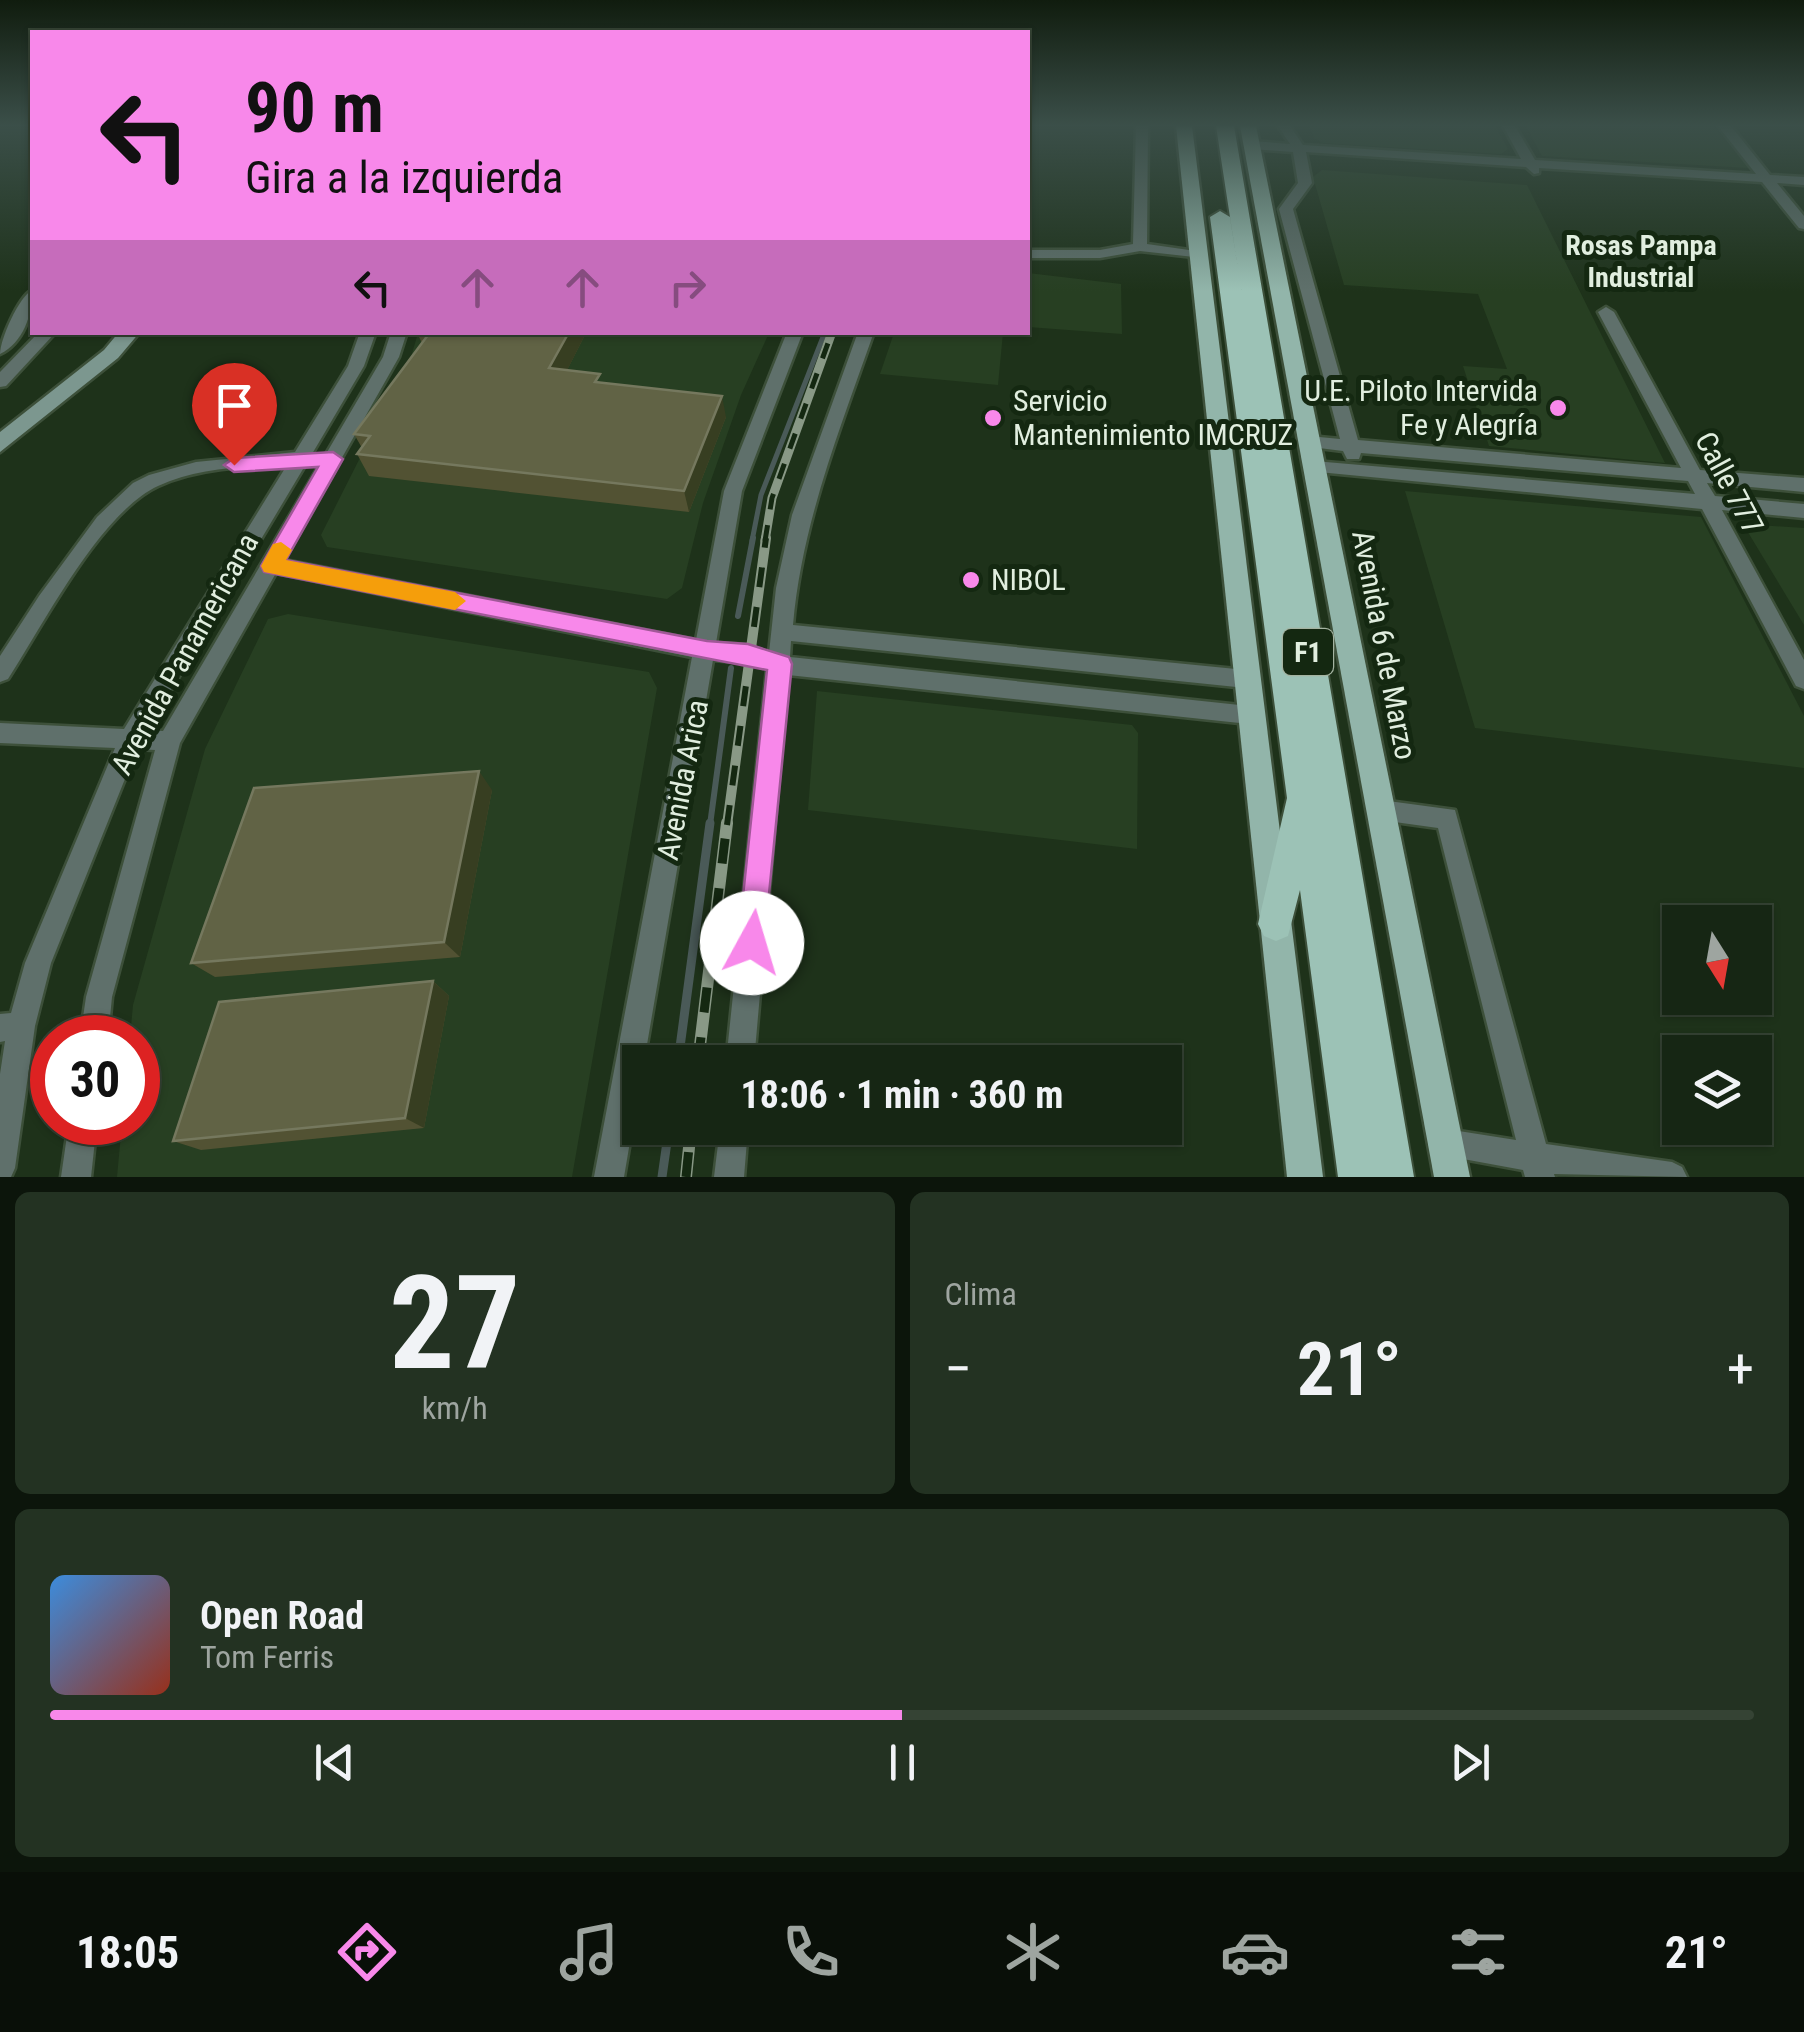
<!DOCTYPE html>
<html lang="es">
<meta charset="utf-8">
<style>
body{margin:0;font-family:"Roboto Condensed",sans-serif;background:#233222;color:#f1f3f6;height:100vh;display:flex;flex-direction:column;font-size:38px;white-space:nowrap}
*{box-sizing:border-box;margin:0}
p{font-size:32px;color:#9ea5a0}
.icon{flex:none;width:55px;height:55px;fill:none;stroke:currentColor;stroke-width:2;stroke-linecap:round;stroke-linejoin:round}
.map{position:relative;height:1177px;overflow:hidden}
.sheet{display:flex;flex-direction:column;gap:15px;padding:15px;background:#0c150b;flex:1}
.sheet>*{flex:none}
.top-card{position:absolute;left:30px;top:30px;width:1000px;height:305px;border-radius:0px;box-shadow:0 2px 8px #0004,0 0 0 2px #354334;background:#f888ea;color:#111;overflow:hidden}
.needle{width:65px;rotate:169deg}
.fabs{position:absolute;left:1662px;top:905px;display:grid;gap:20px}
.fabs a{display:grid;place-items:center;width:110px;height:110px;border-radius:0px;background:#162614;box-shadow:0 2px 8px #0004,0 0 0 2px #354334;font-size:50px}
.speed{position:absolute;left:30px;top:1015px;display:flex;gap:20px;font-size:50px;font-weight:700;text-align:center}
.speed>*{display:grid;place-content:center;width:130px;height:130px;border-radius:50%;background:#162614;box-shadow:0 2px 8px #0004,0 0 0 2px #354334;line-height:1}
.speed .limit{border:15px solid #d22;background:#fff;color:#111}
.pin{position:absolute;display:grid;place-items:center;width:85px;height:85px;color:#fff;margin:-102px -42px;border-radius:50% 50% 50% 0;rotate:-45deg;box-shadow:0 0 10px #0007}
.pin .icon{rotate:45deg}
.me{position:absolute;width:110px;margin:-55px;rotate:6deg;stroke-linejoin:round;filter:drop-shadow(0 0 8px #0008)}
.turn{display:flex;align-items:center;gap:35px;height:210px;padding:0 50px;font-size:45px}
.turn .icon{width:130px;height:130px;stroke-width:2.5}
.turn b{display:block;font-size:70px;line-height:85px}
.lanes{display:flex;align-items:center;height:95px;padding:0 50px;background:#0003;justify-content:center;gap:50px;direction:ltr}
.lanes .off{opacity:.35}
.big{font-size:75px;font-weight:700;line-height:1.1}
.sheet .tile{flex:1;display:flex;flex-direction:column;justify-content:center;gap:15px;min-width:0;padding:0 35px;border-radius:15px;background:#233222}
.sheet .dial{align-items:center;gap:0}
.dial b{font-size:130px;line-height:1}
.song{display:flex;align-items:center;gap:30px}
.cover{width:120px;height:120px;border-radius:15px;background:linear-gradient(135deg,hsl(210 70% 55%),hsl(10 70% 35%))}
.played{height:10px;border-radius:5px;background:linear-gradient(90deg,#f888ea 50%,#354334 50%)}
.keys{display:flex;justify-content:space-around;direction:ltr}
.heat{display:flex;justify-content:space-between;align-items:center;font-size:55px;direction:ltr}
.sheet .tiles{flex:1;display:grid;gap:15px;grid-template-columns:1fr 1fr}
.tile:last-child{grid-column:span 2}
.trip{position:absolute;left:622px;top:1045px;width:560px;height:100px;border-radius:0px;background:#162614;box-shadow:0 2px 8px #0004,0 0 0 2px #354334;font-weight:700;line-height:100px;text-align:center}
.tab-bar{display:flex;height:160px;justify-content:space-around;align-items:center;background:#090f08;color:#9ea5a0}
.tab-bar .icon{width:70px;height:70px}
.tab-bar .selected{color:#f888ea}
.tab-bar b{font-size:45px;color:#f1f3f6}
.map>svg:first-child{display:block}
.built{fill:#273f22}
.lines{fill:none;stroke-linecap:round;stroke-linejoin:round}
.stream-far2{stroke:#4a5a58;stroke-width:5}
.stream-far1{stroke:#4a5a58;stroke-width:6}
.stream{stroke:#4a5a58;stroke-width:9}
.minor-casing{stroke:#3d503a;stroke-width:5}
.secondary-casing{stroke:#3d503a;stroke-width:5}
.primary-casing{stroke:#3d503a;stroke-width:5}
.trunk-casing{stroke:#3d503a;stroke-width:4}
.minor{fill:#5f706b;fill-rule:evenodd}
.secondary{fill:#7c978f;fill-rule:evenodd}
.primary{fill:#92b5aa;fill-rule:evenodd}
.trunk{fill:#9cc2b6;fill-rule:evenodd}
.rail-far2-casing{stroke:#899986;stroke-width:9}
.rail-far1-casing{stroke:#899986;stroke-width:10}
.rail-casing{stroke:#899986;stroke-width:12}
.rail-far2{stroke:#142811;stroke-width:5;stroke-dasharray:16;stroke-linecap:butt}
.rail-far1{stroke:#142811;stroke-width:6;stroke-dasharray:20;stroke-linecap:butt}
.rail{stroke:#142811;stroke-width:9;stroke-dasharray:25;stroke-linecap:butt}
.wall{fill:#525233}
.shaded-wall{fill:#373e21}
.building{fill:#616345;stroke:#75785e;stroke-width:2.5}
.route{fill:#f888ea;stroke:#a15898;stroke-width:2.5}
.slow{fill:#f59e0b}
.poi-dot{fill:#f888ea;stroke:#142811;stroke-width:4}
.labels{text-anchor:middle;stroke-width:10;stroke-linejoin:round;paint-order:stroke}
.far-neighbourhood-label{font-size:28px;font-weight:bold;fill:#e1eedf;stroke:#142811}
.shield{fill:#142811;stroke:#a4b3a1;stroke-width:2.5}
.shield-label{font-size:28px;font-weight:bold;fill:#e1eedf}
.poi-label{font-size:30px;fill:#e1eedf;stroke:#142811;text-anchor:start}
.street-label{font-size:30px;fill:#e1eedf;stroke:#142811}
</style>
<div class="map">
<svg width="1804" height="1177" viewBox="0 0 1804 1177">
<rect width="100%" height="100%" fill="#1e321a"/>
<g class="built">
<path d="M1310,126h185l13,23 -7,5 -178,-11 -9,-5z"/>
<path d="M1526,126h188l35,42 -207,-12z"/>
<path d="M1322,170l205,15 138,278 -176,-17 -26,-80 44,3 -29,-75 -134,-9 -31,-108z"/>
<path d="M1028,273l93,11 1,50 -94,-7z"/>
<path d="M418,333h351l-28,62 -38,108 -21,85 -15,11 -340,-52 -6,-12 90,-178z"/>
<path d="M894,333h109l-5,52 -118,-11z"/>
<path d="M1405,491l296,26 103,199v52l-329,-40z"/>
<path d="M1743,524l61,4v97z"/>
<path d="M288,614l361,58 8,16 -85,489h-455l5,-54 16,-1v-84l-8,-1 3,-32 72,-256 63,-130z"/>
<path d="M817,691l315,34 6,8 -1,116 -329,-39z"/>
</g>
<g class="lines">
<path class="stream-far2" d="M752,541l9,-46 64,-163"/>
<g class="stream-far1">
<path d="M738,616l15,-78"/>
<path d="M710,825l21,-157"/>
</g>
<g class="stream">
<path d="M678,1062l32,-239"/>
<path d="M662,1177l7,-49"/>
</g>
<g class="minor-casing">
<g id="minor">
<path d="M1136,126h12l-1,118 56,8v6l-63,-7 -40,7h-72v-8h72l33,-6z"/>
<path d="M1278,126h12l13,19 218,14 -18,-33h12l20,34 221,14 -38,-48h13l39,49 34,2v8l-27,-2 27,33v13l-5,-1 -37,-46 -223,-14v5l-5,1 -8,-7 -220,-15 6,31 -19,26 65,231 323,28 -83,-156 8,-5 8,5 86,158 104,8v14l-97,-9 8,13 89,8v14l-82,-8 82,150v29l-8,-3 -94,-177 -394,-38 -3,-4 3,-4 6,-2 381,33 -7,-13 -327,-28 -2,6h-12l-4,-8 -40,-5 -3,-4 9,-6 31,3 -61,-230 19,-26 -5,-31 -42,-3 -6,-4 6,-4 39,3z"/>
<path d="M32,290c1,24 -9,53 -32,64 0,-15 19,-57 32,-64z"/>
<path d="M39,332h17l-50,54 -6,1v-15z"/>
<path d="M360,332h16l-12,34 -52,88 2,4 -8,6 -159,266 16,1 220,-374 8,-25h16l-8,25 -115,203 412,80 28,-149 63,-159h16l-61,159 -26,152 32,2 21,8 7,-65 16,-73 66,-183h16c-34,97 -72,190 -81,293l453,45 8,3 3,6 -3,6 -8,3 -455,-47 -1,16 459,49 8,2 3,7 -3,7 -8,2 -461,-49 -34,387h-28l41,-393 -19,-6 -35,-3 -69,402h-4v21l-16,94h-30l98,-520 -416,-84 -96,170 -68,254 -4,41h-28l6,-41 69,-247 -18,-1 -86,214 -16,63 -20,142 -4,9h-11v-103l5,-33 -5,1v-28l11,-1 14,-50 90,-215 -115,-5v-20l124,6 163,-264c-42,1 -90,3 -129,21 -58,27 -115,139 -150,193l-8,3v-26l39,-60 58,-79 36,-34 16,-8 47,-13 99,-10 53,-86z"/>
<path d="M1381,800l74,10 91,334 126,18 10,5 5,10 -133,-3 1,3h-30l-2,-7 -87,-16 -5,-10 5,-10 10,-5 70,11 -78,-312 -65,-9 -4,-8 4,-8z"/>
<path d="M69,1122h28l-6,55h-30z"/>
<path d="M720,1128h28l-4,49h-30z"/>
</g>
</g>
<g class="secondary-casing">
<path id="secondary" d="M119,332h21l-22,26 -118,94v-20l104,-82z"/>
</g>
<g class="primary-casing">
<g id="primary">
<path d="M1176,126h16l131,1051h-36z"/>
<path d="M1240,126h16l214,1051h-36z"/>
</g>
</g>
<g class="trunk-casing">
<path id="trunk" d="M1216,126h18l180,1051h-76l-38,-287 -12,46 -12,5 -12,-5 -6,-12 29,-126 -77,-581 10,-6 10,6 13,85z"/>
</g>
<use href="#minor" class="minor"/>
<use href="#secondary" class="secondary"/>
<use href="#primary" class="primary"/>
<use href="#trunk" class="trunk"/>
<g class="rail-far2-casing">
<path id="rail-far2" d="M765,541l7,-43 60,-166"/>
</g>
<g class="rail-far1-casing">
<path id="rail-far1" d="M727,825l39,-287"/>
</g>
<g class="rail-casing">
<g id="rail">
<path d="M698,1062l29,-239"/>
<path d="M686,1177l5,-49"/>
</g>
</g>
<use href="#rail-far2" class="rail-far2"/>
<use href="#rail-far1" class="rail-far1"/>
<use href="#rail" class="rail"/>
</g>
<g class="wall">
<path d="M586,333l-19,37 36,13 123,34 -37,95 -320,-36 -12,-22 5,-6 -8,-14 68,-91 -4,-8z"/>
<path d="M492,790l-32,167 -245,20 -24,-14z"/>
<path d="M433,981l16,15 -25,132 -223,22 -28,-9z"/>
</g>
<g class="shaded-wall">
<path d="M569,332l17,1 -29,57 -8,-22z"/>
<path d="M722,396l4,21 -37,95 -5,-21z"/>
<path d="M479,771l13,19 -32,167 -16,-15z"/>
<path d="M433,981l16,15 -25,132 -19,-10z"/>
</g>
<g class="building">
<path d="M420,332h149l-20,36 51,6 -5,8 127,14 -38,95 -327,-37 13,-18 -16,-2 74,-99h-10z"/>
<path d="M479,771l-35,171 -253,21 63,-175z"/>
<path d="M433,981l-28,137 -232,23 46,-139z"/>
</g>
<linearGradient id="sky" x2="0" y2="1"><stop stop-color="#101c0e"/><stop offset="0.43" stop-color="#3b4f49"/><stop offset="1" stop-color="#3b4f49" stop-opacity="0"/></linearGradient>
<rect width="1804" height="291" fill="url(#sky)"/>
<path class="route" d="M333,452l10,7 -57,101 421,81 41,3 41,13 3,7 -29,290 -11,4 -10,-4 -4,-11 29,-273 -503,-98 -3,-6 57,-99 -84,5 -10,-7 10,-7z"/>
<path class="slow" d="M281,542l11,8 -6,10 169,32 11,9 -11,9 -191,-38 -3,-6 12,-22z"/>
<g class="poi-dot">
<circle cx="1558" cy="408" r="10"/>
<circle cx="993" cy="418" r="10"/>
<circle cx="971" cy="580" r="10"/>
</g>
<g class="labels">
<g class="far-neighbourhood-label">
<text x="1641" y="255">Rosas Pampa<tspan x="1641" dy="32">Industrial</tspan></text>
</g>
<rect class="shield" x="1283" y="629" width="50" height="46" rx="8"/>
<g class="shield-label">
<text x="1308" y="662">F1</text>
</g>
<g class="poi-label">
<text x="1538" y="401" text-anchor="end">U.E. Piloto Intervida<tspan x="1538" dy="34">Fe y Alegría</tspan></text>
<text x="1013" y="411">Servicio<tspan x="1013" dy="34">Mantenimiento IMCRUZ</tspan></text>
<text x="991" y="590">NIBOL</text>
</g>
<g class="street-label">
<text transform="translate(1729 483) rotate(62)" y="10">Calle 777</text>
<text transform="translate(1384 645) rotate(79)" y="10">Avenida 6 de Marzo</text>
<text transform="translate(185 654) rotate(-61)" y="10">Avenida Panamericana</text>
<text transform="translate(683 780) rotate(-79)" y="10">Avenida Arica</text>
</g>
</g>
</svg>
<div class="fabs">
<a><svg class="needle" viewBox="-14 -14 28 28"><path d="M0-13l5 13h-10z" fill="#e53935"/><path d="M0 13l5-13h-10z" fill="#9ea5a0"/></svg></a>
<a><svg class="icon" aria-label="layers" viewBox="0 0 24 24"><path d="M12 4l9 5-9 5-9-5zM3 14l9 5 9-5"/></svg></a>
</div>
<div class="speed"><div class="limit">30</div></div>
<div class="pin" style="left:234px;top:465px;background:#d93025"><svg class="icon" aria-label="arrive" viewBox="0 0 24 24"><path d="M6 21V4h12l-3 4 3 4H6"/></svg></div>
<svg class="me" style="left:752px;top:943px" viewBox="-20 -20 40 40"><circle r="19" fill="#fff"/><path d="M0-13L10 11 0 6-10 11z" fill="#f888ea"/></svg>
<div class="trip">18:06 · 1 min · 360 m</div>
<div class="top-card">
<div class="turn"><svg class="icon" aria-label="left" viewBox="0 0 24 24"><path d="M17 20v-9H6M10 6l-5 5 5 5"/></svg><div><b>90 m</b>Gira a la izquierda</div></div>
<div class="lanes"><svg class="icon" aria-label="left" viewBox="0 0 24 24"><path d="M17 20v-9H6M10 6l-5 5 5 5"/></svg><svg class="icon off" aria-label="ahead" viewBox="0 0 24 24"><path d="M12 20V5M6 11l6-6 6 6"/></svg><svg class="icon off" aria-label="ahead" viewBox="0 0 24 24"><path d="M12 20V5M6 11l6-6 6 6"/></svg><svg class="icon off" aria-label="right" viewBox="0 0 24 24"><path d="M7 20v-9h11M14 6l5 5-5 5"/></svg></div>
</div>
</div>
<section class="sheet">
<div class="tiles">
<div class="tile dial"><b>27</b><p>km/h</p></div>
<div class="tile"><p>Clima</p>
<div class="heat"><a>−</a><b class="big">21°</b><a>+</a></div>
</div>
<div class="tile">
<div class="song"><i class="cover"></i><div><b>Open Road</b><p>Tom Ferris</p></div></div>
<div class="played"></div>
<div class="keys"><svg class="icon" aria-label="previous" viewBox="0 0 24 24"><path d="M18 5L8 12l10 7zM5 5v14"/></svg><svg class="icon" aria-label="pause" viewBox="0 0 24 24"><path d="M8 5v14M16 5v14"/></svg><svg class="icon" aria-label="next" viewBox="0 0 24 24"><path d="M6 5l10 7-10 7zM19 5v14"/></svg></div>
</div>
</div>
</section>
<nav class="tab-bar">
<b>18:05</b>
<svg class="icon selected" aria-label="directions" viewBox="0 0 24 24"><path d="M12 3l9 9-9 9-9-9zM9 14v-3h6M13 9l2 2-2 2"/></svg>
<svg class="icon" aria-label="music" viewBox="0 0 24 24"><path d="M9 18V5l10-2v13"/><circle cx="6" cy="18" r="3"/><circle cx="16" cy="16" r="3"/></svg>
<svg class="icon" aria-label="phone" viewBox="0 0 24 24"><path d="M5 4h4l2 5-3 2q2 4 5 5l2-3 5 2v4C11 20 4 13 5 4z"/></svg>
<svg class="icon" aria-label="climate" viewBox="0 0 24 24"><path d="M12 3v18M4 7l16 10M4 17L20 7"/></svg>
<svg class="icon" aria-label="car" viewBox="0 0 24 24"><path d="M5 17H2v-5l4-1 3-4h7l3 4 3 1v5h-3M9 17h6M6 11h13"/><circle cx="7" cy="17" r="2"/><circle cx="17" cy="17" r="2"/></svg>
<svg class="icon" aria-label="filters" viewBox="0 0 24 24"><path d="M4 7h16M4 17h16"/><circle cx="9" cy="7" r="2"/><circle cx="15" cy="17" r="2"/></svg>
<b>21°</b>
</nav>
